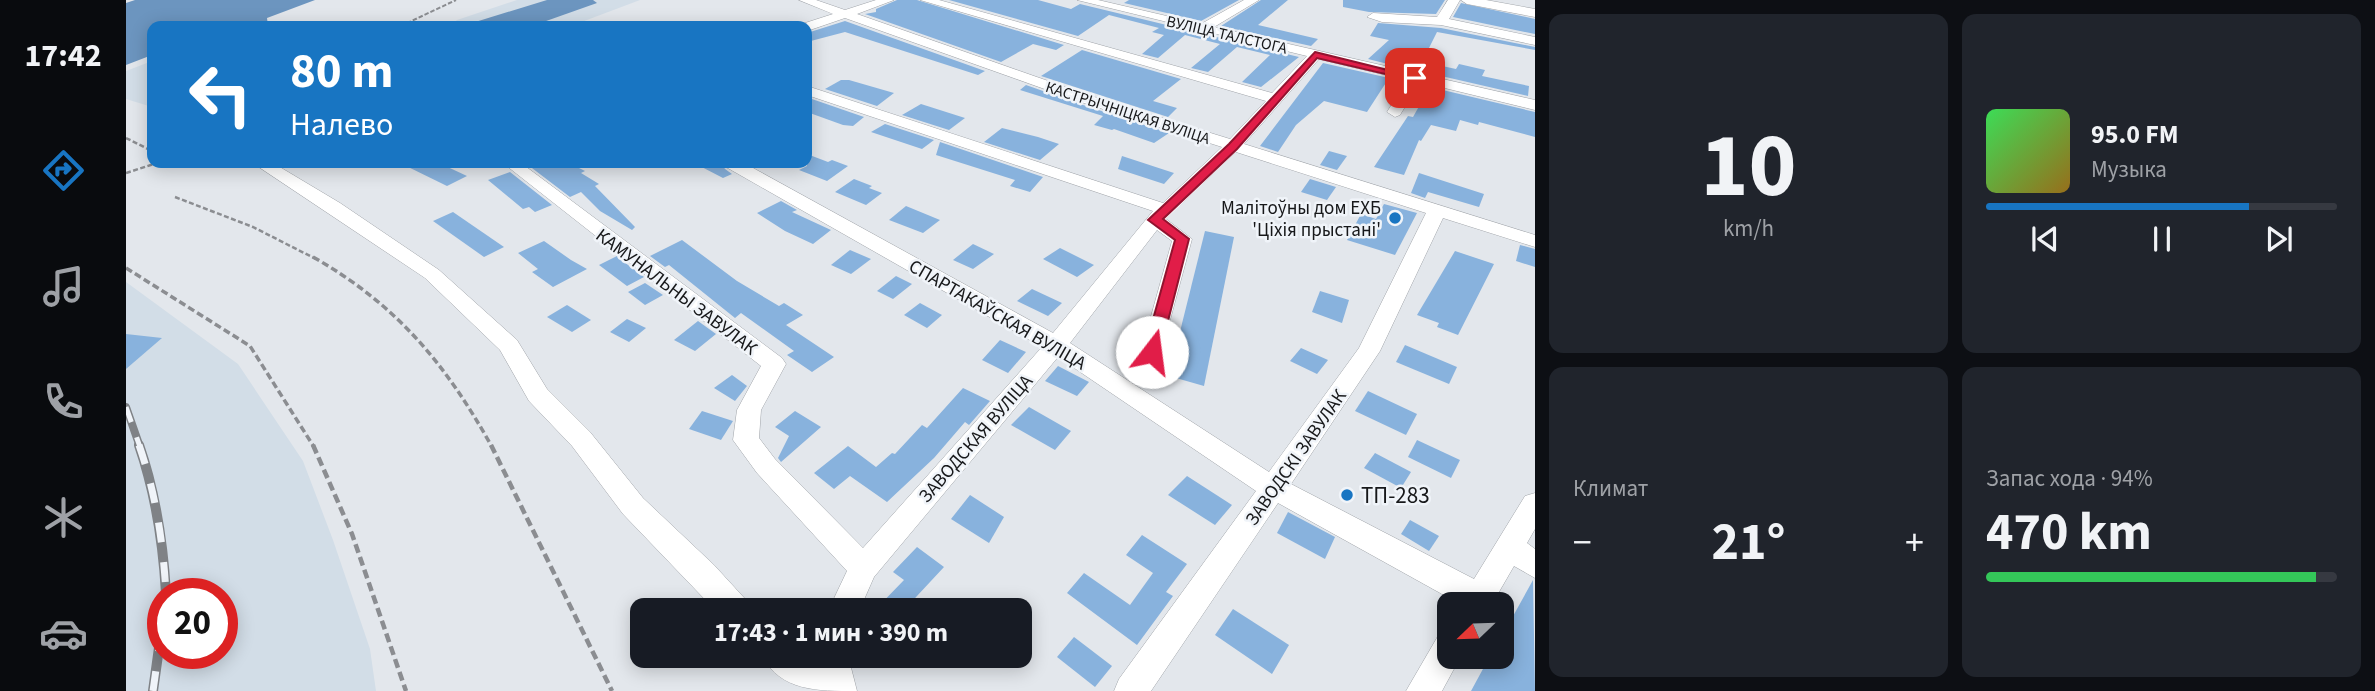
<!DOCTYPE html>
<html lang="ru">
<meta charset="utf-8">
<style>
body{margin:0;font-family:"Source Sans 3",sans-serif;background:#20242c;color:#f1f3f6;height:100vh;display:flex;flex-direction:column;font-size:26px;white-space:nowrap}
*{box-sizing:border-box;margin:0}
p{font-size:23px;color:#9ea1a6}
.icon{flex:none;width:38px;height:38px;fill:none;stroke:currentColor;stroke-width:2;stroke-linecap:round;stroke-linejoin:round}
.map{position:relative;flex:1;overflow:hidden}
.panel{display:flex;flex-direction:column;gap:14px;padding:14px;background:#0d0f14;width:840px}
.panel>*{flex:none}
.top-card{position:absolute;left:21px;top:21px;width:665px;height:147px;border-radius:14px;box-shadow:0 4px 18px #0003;background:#1875c2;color:#fff;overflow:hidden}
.needle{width:46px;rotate:247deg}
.buttons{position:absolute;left:1311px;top:592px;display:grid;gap:14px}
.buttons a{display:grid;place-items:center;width:77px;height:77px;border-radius:14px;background:#171b24;box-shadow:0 4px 18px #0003;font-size:35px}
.speed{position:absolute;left:21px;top:578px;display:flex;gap:14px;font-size:35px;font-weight:700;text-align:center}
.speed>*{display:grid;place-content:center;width:91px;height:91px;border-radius:50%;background:#171b24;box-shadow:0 4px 18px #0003;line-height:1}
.speed .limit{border:10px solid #d22;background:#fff;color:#111}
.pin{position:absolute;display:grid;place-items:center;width:60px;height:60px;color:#fff;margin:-30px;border-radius:14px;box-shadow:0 4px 10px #0006}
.me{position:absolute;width:77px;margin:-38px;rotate:15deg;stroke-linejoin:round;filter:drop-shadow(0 0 5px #0008)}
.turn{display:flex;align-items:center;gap:24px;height:147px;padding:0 28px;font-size:32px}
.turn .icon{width:91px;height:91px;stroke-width:2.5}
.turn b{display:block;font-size:49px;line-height:60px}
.big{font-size:52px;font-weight:700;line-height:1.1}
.panel .widget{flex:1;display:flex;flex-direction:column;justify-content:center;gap:10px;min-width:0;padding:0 24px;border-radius:14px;background:#20242c}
.panel .dial{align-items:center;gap:0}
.dial b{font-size:91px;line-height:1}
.song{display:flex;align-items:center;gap:21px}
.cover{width:84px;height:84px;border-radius:10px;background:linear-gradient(135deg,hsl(130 70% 55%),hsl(40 70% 35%))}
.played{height:7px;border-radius:4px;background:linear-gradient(90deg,#1875c2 75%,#363941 75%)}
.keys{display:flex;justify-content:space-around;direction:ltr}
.heat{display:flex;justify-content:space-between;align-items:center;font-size:38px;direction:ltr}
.charge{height:10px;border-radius:5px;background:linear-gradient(90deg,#34c759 94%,#363941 0)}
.panel .tiles{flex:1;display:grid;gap:14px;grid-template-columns:repeat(2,1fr)}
.trip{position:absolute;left:504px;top:598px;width:402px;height:70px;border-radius:14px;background:#171b24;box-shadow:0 4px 18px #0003;font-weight:700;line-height:70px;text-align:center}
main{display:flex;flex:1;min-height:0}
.tabs{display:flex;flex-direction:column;width:126px;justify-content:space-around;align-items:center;background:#090b0e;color:#9ea1a6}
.tabs .icon{width:49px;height:49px}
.tabs .active{color:#1875c2}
.tabs b{font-size:32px;color:#f1f3f6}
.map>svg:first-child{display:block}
.built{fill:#d2dde7;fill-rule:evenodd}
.water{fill:#6c95bf}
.building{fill:#88b2dd}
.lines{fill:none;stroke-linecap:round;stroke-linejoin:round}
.minor-casing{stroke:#a0a4a9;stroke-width:1}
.path-far3{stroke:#8b8d91;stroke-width:2;stroke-dasharray:4.5 2;stroke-linecap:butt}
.path-far2{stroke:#8b8d91;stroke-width:2.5;stroke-dasharray:5 2.5;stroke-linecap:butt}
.path-far1{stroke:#8b8d91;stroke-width:3.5;stroke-dasharray:7 3.5;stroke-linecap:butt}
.path{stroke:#8b8d91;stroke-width:4.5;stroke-dasharray:9 4.5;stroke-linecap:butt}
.minor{fill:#fff;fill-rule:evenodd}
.rail-far1-casing{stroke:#7f8286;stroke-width:8}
.rail-casing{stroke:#7f8286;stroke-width:10}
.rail-far1{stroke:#f0f4f9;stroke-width:5;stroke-dasharray:16;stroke-linecap:butt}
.rail{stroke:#f0f4f9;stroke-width:7;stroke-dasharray:20;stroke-linecap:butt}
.route{fill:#e11d48;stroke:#92132f;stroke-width:2}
.poi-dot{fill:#1875c2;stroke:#f0f4f9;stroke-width:2.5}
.labels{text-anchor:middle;stroke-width:5;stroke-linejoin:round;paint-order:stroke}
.far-street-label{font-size:16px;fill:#17181a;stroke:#f0f4f9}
.poi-label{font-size:19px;fill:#17181a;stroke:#f0f4f9;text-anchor:end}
.street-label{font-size:19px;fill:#17181a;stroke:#f0f4f9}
.near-poi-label{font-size:23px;fill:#17181a;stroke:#f0f4f9;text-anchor:start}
</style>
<main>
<nav class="tabs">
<b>17:42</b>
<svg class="icon active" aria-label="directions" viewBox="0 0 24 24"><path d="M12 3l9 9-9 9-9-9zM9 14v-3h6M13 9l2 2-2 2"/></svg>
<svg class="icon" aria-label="music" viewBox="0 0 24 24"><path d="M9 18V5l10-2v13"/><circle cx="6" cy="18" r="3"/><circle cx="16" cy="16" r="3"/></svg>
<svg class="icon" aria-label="phone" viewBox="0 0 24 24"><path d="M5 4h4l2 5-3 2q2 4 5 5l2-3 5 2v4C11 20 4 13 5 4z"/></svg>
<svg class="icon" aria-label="climate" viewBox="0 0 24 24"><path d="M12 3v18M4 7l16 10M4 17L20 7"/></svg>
<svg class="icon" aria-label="car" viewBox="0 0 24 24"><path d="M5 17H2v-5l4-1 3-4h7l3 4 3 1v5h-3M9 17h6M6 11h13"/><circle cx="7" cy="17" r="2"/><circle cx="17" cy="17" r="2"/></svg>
</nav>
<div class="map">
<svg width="1409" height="691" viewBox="0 0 1409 691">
<rect width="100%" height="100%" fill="#e3e7ec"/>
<g class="built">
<path d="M391,0h123l-69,26h-122l8,-6z"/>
<path d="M26,61v46l-26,-8v-28z"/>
<path d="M0,282l112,82 65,97 30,79 37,109 6,42h-250zM37,593h59v60h-59z"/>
</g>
<g class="water">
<path d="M9,0h180l-48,18 1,8h-116v29l-26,10v-62z"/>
<path d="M421,0h46l4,3 -65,23h-59l-1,-3z"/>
</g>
<g class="building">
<path d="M771,0h20l147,45 -8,5 -23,-6 -32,18 -136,-48 11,-2v-3z"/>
<path d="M823,0h89l33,9 9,-5 219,53 -38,30 -19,-5 28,-27 -33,-8 -29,25 -17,-4 29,-24 -35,-9 -27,23 -16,-4 22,-19 -12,-3 7,-4 -50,-13 -31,21z"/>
<path d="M1003,0h110l-38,21 -77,-18z"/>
<path d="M1135,0h27l-30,25 60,14 -7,7 -90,-20z"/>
<path d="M1217,0h102l-9,14 -67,-2 -26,-5z"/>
<path d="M1335,3l74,16v15l-82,-17z"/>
<path d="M719,21l140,50 -7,4 -133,-43 -38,10v-9z"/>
<path d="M1252,23l63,5 94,19v3l-98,-18 -18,36 -21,-5 -2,3 -28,-7 21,-19 -19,-4z"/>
<path d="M956,50l99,29 -28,22 24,7 -9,9 -127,-41z"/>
<path d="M1197,63l66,15 -22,34 -43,-11 -28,24 -18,27 -18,-6z"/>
<path d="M1333,64l26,6 -3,6 47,10 -1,10 -91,-21 5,-9 14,3z"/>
<path d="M715,80h8l45,13 -17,13 -52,-17z"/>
<path d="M900,85l54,19 89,29 -15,10 -40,-14 -2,1 -18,-5 9,-9 -83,-26z"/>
<path d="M1304,87l105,25v25l-56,-15 -1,3 -18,-5 -4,11 -25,-6 -10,16 -2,-1 -15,35 -30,-8 34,-51 5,1z"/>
<path d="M683,98l55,19 -11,9 -10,-1 -36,-13z"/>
<path d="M795,104l44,14 -16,12 -47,-15z"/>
<path d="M759,124l49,16 -12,9 -51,-17z"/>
<path d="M876,128l36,9 21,7 -19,16 -56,-18z"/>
<path d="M814,142l103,35 -13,15 -20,-6 5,-6 -79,-25z"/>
<path d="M1203,151l18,5 -10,14 -17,-5z"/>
<path d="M681,154l21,8 4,-2 16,6 -21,15 -28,-11 8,-4z"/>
<path d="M996,156l52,17 -10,11 -46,-15z"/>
<path d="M274,163h39l28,13 -20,10z"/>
<path d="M407,163h36l16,8 -4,2 18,11 -4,2 40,41 -3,3 -32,-19 -19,-19 -11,5 -42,-32z"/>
<path d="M568,163h27l4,6 7,5 -9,4z"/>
<path d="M384,172l42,33 -17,7 -6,-5 -6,2 -35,-29z"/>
<path d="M1293,173l65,21 -5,13 -51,-15 -3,6 -14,-5z"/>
<path d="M728,179l18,7 -3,2 13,5 -16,12 -31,-13z"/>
<path d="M1184,179l26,8 -9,13 -26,-8z"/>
<path d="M655,201l16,9 -5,2 39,18 -18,14 -28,-13 -28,-18z"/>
<path d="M1258,204l33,9 -22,42 -48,-15 14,-26 15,5z"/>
<path d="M780,206l34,14 -17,13 -34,-13z"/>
<path d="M327,212l51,35 -20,10 -51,-36z"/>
<path d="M1079,231l29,6 -30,149 -35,-10z"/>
<path d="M556,240l55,41 42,25 5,-3 19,12 -17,10 48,32 -22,15 -25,-17 7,-4 -53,-38 -6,5 -66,-53 -4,2 -15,-11z"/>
<path d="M418,241l27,19 16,9 -34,18 -21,-15 6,-3 -20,-16z"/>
<path d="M847,244l21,10 -21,15 -20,-9z"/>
<path d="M1394,245l15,4v18l-19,-6z"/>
<path d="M934,248l34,17 -17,12 -34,-18z"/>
<path d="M724,250l21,9 -20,15 -20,-9z"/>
<path d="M1329,251l39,13 -36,71 -21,-8 2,-4 -22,-8z"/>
<path d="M491,256l11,9 16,12 -17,9 -28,-21z"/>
<path d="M770,276l16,8 -19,15 -16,-8z"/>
<path d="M519,283l18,12 -18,10 -17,-13z"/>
<path d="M906,289l30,14 -14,13 -31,-15z"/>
<path d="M1194,291l29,9 -7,23 -30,-11z"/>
<path d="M794,303l22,12 -15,13 -23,-13z"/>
<path d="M441,305l24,15 -19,12 -25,-15z"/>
<path d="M501,319l19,9 -17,14 -19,-10z"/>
<path d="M572,321l18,13 -21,17 -21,-11z"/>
<path d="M0,334l36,4 -36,31z"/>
<path d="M874,340l26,12 -18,21 -26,-13z"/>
<path d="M1279,345l52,22 -8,17 -53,-22z"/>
<path d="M1175,348l27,12 -11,14 -27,-13z"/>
<path d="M932,366l31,16 -12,14 -32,-15z"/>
<path d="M606,375l15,11 -12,15 -21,-13z"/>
<path d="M837,388l27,13 -21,24 -4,-3 -31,36 -47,44 -37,-26 -16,13 -20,-16 34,-27 28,21 16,-14 3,1 27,-29 5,3z"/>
<path d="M1242,391l49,23 -11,21 -51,-24z"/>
<path d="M903,407l42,24 -16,19 -44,-25z"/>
<path d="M576,411l31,10 -12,19 -32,-11z"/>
<path d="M669,411l26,16 -40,35 -3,-4 11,-22 -14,-9z"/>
<path d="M1291,440l43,20 -9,18 -43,-21z"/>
<path d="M1249,453l36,19 -10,16 -37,-20z"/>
<path d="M1061,476l45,29 -17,20 -47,-30z"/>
<path d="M844,495l34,22 -15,26 -38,-24z"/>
<path d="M1162,512l47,25 -10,22 -48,-26z"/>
<path d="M1284,520l29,16 -10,15 -28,-17z"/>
<path d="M1016,535l45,29 -21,28 7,4 -36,49 -70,-52 17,-20 46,32 23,-32 -27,-18z"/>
<path d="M791,547l27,20 -41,44h-29l30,-31 -11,-8z"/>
<path d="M1407,580l2,111h-64l19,-35h12v-20z"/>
<path d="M1107,609l56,36 -17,29 -57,-39z"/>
<path d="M948,637l38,29 -17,21 -38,-30z"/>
</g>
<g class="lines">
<g class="minor-casing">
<g id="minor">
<path d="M673,0h17l29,10 31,-10h18l-37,14 234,82 139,43 36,-38 -346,-101h19l333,93 35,-37 -230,-56h21l103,24 43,-24h15l-45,27 321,73v10l-115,-28 -20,33 -5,2 -8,-5 20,-32 -88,-21 -75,85 291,91v12l-92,-29 -63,133 -89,133 183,95 51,-83 10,-3v36l-8,14 8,6v29l-21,-12 -22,38h-32l-182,-101 -127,188h-37l5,-12 137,-188 -198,-134 -184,220 -15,34h-31l19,-40 -90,-98 -24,-33 4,-30 24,-44 -258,-203h18l261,195 4,6 -25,46 -2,28 16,21 88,89 179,-201 -316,-180 -2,-4h20l309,170 100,-122 -346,-116v-9l356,117 59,-56 -141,-45 -236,-84 -38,13v-5h-6l1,-2 31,-10zM1110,152l190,61 -67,135 -90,124 -199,-129 87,-113 15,11 -31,111 3,5 8,3 8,-3 32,-118 -26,-20z"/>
<path d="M1322,0h12l-11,19 86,18v8l-94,-20 -59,-3 -15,-5 6,-4 64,4z"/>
<path d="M1335,0h25l49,9v8l-68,-13z"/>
<path d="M127,163h20l67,40 99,67 78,70 30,49 43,43 53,66 71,67 33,36 4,10h-35l-93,-97 -51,-68 -43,-45 -29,-51 -75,-72z"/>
<path d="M1323,632v24h12l-19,35h-36l32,-55z"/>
<path d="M636,656h38l4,5 14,5 -2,-10h32l9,35c-41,0 -76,0 -95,-35z"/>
</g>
</g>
<path class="path-far3" d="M275,26l55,-26"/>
<g class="path-far2">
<path d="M0,138l26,13"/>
<path d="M0,173l31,-10"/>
<path d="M49,197l78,30 63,32"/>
</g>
<g class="path-far1">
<path d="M187,257c83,47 133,107 179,190"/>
<path d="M0,268l124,78 64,101"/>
</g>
<g class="path">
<path d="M187,445l39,89 54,157"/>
<path d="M365,445l121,246"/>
</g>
<use href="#minor" class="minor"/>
<g class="rail-far1-casing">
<path id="rail-far1" d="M0,407l14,40"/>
</g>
<g class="rail-casing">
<g id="rail">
<path d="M13,445c17,49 24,97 27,148"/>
<path d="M27,691l10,-72"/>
</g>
</g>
<use href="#rail-far1" class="rail-far1"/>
<use href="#rail" class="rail"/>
</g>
<path class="route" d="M1189,52l105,26 -5,3 -98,-23 -80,91 -74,70 26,20 -29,113 -3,4h-11l-2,-4 31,-112 -27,-20 81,-76z"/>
<g class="poi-dot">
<circle cx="1269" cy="218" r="7"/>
<circle cx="1221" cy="495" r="7"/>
</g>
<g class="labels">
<g class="far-street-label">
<text transform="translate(1101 34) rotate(13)" y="6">ВУЛІЦА ТАЛСТОГА</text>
<text transform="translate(1002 112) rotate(18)" y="6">КАСТРЫЧНІЦКАЯ ВУЛІЦА</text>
</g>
<g class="poi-label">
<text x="1255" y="214">Малітоўны дом ЕХБ<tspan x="1255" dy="22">'Ціхія прыстані'</tspan></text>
</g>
<g class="street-label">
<text transform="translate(551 291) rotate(37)" y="7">КАМУНАЛЬНЫ ЗАВУЛАК</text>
<text transform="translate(872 314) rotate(30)" y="7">СПАРТАКАЎСКАЯ ВУЛІЦА</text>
<text transform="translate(849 438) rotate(-49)" y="7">ЗАВОДСКАЯ ВУЛІЦА</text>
<text transform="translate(1169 457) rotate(-55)" y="7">ЗАВОДСКІ ЗАВУЛАК</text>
</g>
<g class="near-poi-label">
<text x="1235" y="503">ТП-283</text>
</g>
</g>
</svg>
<div class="buttons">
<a><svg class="needle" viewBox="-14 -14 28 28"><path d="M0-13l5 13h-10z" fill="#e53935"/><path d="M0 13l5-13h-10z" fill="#9ea1a6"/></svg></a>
</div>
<div class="speed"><div class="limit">20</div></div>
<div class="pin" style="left:1289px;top:78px;background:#d93025"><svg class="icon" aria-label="arrive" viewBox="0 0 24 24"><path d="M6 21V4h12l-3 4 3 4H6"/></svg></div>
<svg class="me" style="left:1026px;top:352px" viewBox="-20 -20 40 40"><circle r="19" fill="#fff"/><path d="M0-13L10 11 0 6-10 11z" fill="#e11d48"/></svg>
<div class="trip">17:43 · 1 мин · 390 m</div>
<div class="top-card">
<div class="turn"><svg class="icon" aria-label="left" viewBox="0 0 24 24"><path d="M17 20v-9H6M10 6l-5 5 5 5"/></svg><div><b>80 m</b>Налево</div></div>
</div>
</div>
<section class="panel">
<div class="tiles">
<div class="widget dial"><b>10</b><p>km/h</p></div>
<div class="widget">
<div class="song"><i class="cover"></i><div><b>95.0 FM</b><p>Музыка</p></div></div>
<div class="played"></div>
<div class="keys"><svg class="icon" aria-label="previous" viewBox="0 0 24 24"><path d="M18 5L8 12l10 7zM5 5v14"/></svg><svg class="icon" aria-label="pause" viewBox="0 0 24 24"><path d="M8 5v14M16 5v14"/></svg><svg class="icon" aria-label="next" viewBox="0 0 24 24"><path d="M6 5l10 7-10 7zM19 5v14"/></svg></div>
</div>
<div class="widget"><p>Климат</p>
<div class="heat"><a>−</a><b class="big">21°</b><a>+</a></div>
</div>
<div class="widget"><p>Запас хода · 94%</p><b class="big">470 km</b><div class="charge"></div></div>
</div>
</section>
</main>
